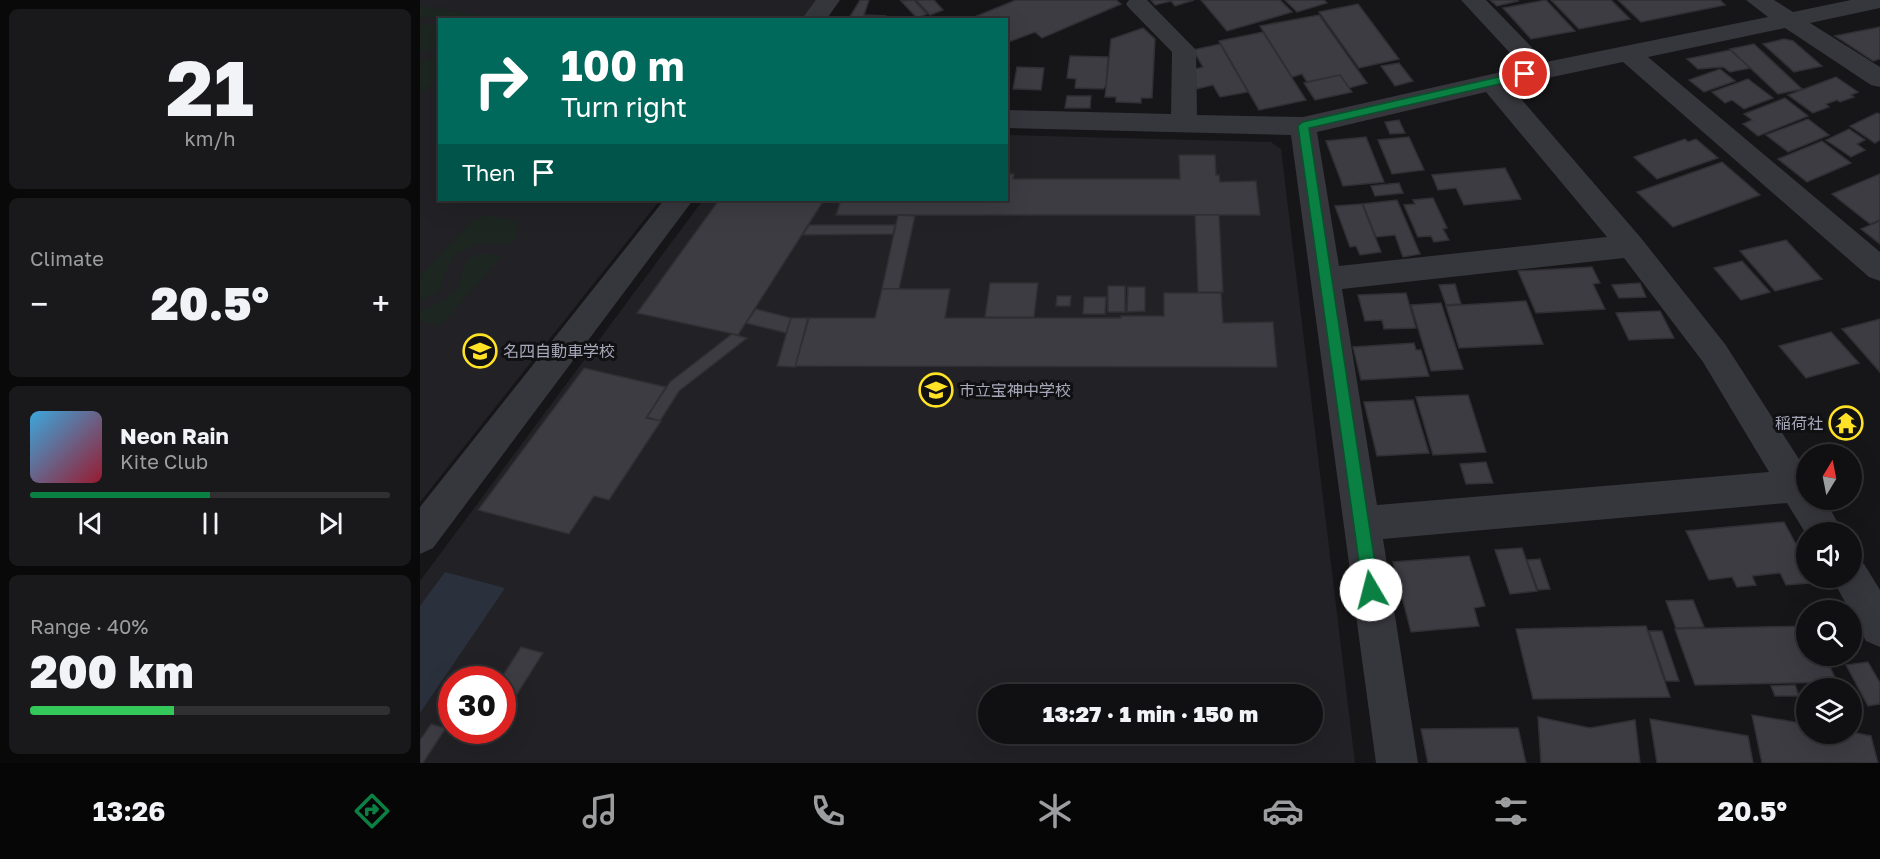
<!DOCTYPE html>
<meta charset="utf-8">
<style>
body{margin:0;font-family:"Golos Text","Noto Sans JP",sans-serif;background:#19191b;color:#f1f3f6;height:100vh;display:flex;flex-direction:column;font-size:22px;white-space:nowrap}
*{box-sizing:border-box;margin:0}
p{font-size:20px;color:#9c9d9f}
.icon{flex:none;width:33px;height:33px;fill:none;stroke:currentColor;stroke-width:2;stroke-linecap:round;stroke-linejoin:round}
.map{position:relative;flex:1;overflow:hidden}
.sheet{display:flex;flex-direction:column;gap:9px;padding:9px;background:#09090a;width:420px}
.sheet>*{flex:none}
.guide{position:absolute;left:18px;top:18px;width:570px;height:183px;border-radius:0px;box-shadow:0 6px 24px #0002,0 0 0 2px #303032;background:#00695c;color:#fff;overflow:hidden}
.needle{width:39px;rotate:10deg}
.buttons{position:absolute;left:1376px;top:444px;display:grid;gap:12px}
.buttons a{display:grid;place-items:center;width:66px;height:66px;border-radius:50%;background:#101012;box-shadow:0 6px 24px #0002,0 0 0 2px #303032;font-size:30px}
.speed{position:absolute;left:18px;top:666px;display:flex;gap:12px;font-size:30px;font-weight:700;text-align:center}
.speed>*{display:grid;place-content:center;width:78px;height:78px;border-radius:50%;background:#101012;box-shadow:0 6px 24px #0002,0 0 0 2px #303032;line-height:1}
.speed .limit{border:9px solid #d22;background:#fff;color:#111}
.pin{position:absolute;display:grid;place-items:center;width:51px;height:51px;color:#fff;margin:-26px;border:3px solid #fff;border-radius:50%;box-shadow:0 2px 6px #0007}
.me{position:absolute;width:66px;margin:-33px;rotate:352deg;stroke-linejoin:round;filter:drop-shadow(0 0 4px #0008)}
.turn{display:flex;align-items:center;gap:21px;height:126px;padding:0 24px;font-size:27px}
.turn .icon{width:78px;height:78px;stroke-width:2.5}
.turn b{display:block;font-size:42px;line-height:51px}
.then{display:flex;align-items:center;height:57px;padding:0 24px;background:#0003;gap:12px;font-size:22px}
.big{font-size:45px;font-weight:800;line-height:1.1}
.sheet .widget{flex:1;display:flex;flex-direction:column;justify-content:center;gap:9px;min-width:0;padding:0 21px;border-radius:9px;background:#19191b}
.sheet .dial{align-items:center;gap:0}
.dial b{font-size:78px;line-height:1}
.song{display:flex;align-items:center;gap:18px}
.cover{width:72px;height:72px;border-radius:9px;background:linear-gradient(135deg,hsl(200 70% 55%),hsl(350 70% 35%))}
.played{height:6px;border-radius:3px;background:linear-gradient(90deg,#0b8043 50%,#303032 50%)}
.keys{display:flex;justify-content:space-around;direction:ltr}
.heat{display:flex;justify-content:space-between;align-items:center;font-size:33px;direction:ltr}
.charge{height:9px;border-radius:4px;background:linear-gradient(90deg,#34c759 40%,#303032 0)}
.trip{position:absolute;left:558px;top:684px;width:345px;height:60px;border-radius:30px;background:#101012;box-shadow:0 6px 24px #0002,0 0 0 2px #303032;font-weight:800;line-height:60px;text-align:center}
.menu{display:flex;height:96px;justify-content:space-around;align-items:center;background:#060607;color:#9c9d9f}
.menu .icon{width:42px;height:42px}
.menu .current{color:#0b8043}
.menu b{font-size:27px;color:#f1f3f6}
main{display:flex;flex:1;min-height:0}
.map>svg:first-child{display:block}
.built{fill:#222125;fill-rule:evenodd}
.green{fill:#1d2620}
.water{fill:#2a313d}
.building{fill:#3d3c43;stroke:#302f34;stroke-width:1.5}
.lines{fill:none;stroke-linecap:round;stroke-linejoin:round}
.minor{fill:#36363d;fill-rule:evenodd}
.route{fill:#0b8043;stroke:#07532c;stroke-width:1.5}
.labels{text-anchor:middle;stroke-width:6;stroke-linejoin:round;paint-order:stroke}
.poi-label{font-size:16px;fill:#a6a8b9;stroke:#111013;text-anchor:start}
</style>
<main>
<section class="sheet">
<div class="widget dial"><b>21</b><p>km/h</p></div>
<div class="widget"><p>Climate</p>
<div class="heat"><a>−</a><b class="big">20.5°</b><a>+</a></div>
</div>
<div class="widget">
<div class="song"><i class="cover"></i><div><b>Neon Rain</b><p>Kite Club</p></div></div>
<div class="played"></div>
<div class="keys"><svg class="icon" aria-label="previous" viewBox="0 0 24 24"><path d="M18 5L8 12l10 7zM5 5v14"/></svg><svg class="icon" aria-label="pause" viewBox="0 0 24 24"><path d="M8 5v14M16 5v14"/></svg><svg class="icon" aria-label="next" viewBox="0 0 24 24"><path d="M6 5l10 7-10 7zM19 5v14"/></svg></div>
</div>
<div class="widget"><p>Range · 40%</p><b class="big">200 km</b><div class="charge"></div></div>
</section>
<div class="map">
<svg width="1460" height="763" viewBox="0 0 1460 763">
<rect width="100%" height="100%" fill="#161518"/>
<g class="built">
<path d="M0,0h398l-16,19 -362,1v180h220l-240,302z"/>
<path d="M587,135l264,7 10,7 74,614h-935v-182l283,-381h303zM32,680h50v50h-50zM568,694h324v40h-324z"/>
</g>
<g class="green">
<path d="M0,6l83,13c-27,3 -56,-5 -83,0z"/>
<path d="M11,24l8,2v23l-19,3v-26z"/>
<path d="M14,58l5,1v18l-19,17v-33z"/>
<path d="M68,215l25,5 5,4 -1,12 -6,9c-21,-3 -53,-3 -63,22 -8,18 -3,28 -28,33v-24l52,-55z"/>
<path d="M64,253l18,3 -61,69 -21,-4v-11c13,-3 34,-13 39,-27 6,-16 3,-27 25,-30z"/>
</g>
<path class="water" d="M25,572l60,16 -85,125v-107z"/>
<g class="building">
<path d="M440,0h9l-5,15 22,1 -2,4h-36z"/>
<path d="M494,0l13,14 -10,4 -16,-17z"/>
<path d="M496,0h18l9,10 -13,5z"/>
<path d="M596,0h100l5,4 -79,34 -7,-6 -29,11v-23h-39z"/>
<path d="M731,0h43l-19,6 -4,-5 -16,4z"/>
<path d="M781,0h79l12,12 -65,19z"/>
<path d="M865,0h39l3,3 -30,9z"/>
<path d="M1070,0h26l2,1 -21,5z"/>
<path d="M1126,0l29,31 -44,8 -28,-31z"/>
<path d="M1131,0h60l19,19 -51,10z"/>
<path d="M1198,0h102l5,5 -84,17z"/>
<path d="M938,4l41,55 -40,9 -40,-56z"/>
<path d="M899,15l48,68 -18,5 -9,-13 -33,7 -5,-8 -10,3 -32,-51z"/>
<path d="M1460,27v32l-7,2 -38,-25z"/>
<path d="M723,28l12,11 -3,59h-11v5l-25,-1v-5h-11l6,-58z"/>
<path d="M843,32l43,68 -47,10 -40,-69z"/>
<path d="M1364,39l9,2 29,25 -28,6 -31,-28z"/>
<path d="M800,44l28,48 -28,5 -7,-12 -17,4 -1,-20 8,-2 -10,-17z"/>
<path d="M1334,44l48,45 -24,5 -48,-45z"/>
<path d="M1310,50l20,18 -20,4 -7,-5 -25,2 -11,-10z"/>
<path d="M650,56l38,1 -2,29 -3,3 -28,-1 1,-9 -9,-1z"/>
<path d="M979,63l14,18 -18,5 -14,-20z"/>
<path d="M597,67l27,1 -3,22 -28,-1z"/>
<path d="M1300,69l15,12 -31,11 -15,-12z"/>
<path d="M920,75l12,17 -37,8 -11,-17z"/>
<path d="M1416,77l22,15 -7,3 3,2 -14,5 -3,-2 -11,4 3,3 -16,6 -25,-18z"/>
<path d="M1328,79l25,19 -29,11 -12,-9 -7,3 -13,-11z"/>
<path d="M647,96h24l-1,12h-25z"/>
<path d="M1365,98l23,18 -50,20 -15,-12 9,-4 -8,-6z"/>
<path d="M1457,113l3,1v26l-5,3 -25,-17z"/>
<path d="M1388,119l21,16 -41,17 -22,-17z"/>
<path d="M979,120l6,13 -15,1 -5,-12z"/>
<path d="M1429,129l16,11 -8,4 8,6 -14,7 -25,-17z"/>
<path d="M946,137l18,45 -41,4 -17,-45z"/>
<path d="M989,137l15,33 -32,4 -14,-34z"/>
<path d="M1265,139l3,3 8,-3 22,19 -61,21 -23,-22z"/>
<path d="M1402,141l29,22 -44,19 -29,-23z"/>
<path d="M759,155h36l1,20h3l1,7 36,-1 4,34h-424l5,-15h165v-26h8l-1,5h167z"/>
<path d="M1302,162l38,33 -87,32 -36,-35z"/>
<path d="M1085,168l16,31 -57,6 -8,-17 -18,2 -6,-15z"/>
<path d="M1460,174v46l-10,4 -38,-30z"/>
<path d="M979,183l4,10 -28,3 -4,-10z"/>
<path d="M1013,198l14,30 -4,1 6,11 -15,2 -3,-6 -13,1 -14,-32 11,-1 -2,-4z"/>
<path d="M299,200h105l-86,135 -101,-22z"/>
<path d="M977,200l23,54 -17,3 -8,-22 -19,2 -13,-33z"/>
<path d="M942,204l19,48 -21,3 -4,-9 -6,1 -15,-41z"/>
<path d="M478,215l17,1 -16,73h-17z"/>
<path d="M775,215h24l4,77h-25z"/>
<path d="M1460,221v23l-19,-15z"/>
<path d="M389,225h86l-2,9 -90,1z"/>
<path d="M1366,240l36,39 -47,12 -35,-40z"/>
<path d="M1322,261l28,31 -29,8 -27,-32z"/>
<path d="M1172,267l8,16 -7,1 12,25 -69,4 -18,-42z"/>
<path d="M570,283h48l-4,34h-49z"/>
<path d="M1220,283l6,14 -27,1 -7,-13z"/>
<path d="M1035,284l6,20 -15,1 -7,-20z"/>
<rect x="688" y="286" width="17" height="26"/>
<path d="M708,287h17v24l-18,1z"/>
<path d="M462,289h68l-5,29h176v-2h43v-23h57l2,30 50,-1 4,45 -482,-1 14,-48h66z"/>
<path d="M986,293l10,35 -32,1 -2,-9 -17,1 -7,-26z"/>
<path d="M637,296h14l-1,10h-14z"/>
<path d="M664,297h22l-1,17h-22z"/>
<path d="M1106,301l17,43 -84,4 -13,-42z"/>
<path d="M1021,303l22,66 -32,2 -20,-66z"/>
<path d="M336,309l35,9 -5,15 -40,-10z"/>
<path d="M1240,311l14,27 -45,2 -13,-27z"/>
<path d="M371,318h17l-13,49 -18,-1z"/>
<path d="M1460,319v53l-38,-43z"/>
<path d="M1411,332l28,31 -53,15 -27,-32z"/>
<path d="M312,334l15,4 -68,53 -19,30 -13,-4 23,-35z"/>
<path d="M994,343l2,7h5l8,26 -68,4 -8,-33z"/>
<path d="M164,368l82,19 -20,31 15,3 -52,79 -15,-4 -25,38 -91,-24z"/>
<path d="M1048,395l18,57 -53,3 -17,-58z"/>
<path d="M993,400l16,53 -52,3 -13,-54z"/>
<path d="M1066,462l7,21 -27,1 -6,-20z"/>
<path d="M1364,522l22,41v8h-3l6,12 -23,2 -6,-12 -28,3 4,9 -19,2 -5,-10 -23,3 -23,-49z"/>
<path d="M1102,548l15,43 -27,3 -15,-44z"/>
<path d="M1049,556l16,50 -11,2 5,18 -68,6 -18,-70z"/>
<path d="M1120,559l10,30 -12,1 -11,-30z"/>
<path d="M1273,600l11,27 -28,1 -10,-27z"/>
<path d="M1226,626l24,71 -137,2 -17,-70z"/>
<path d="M1386,626v30h19l12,26 -142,3 -20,-56z"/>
<path d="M1229,631h13l17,50h-13z"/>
<path d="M101,647l22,6 -41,65v-38h-2z"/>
<path d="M1448,662l12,21v21l-12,2 -22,-41z"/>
<path d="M1375,685l4,11h-24l-4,-10z"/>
<path d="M1332,715l54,9v10l45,-2 20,4 7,27h-116z"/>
<path d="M1118,717l52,11 45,-8 5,43h-99z"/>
<path d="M1230,719l98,17 5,27h-96z"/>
<path d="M11,724l15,4 -23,35h-3v-23z"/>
<path d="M1098,728l8,35h-98l-7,-34z"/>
</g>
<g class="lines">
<g class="minor">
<path d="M396,0h24l-14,20h-25z"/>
<path d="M709,0h18l49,50 1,65 106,2 220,-50 -62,-67h25l60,62 222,-45 -22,-17h28l19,12 58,-12h29v8l-70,15 70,44v20l-9,-2 -86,-57 -137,29 232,195v29l-11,-4 -246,-215 -113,24 131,152 84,106 81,126v30h19l18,32h-37v2l-19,-31 -404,36 35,224h-42l-85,-628 -285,-7v-18l165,4 1,-62 -42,-43 -4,-5zM1066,92l121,145 -268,29 -22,-134zM1204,258l79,104 66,110 -392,33 -35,-216z"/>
<path d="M244,200h29l-260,348 -13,6v-47z"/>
<path d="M1431,558l13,6 16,26v57l-14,-6 -34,-63h19z"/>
</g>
</g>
<path class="route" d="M1105,71l4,1v5l-220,51 70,462 -2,5 -6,2 -5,-2 -3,-5 -65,-464 5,-4z"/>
<defs>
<g id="university-ring" transform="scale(1.725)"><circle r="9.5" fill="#111013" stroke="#ffe226" stroke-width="1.5"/><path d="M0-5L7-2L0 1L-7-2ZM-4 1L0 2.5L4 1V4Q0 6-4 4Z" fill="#ffe226"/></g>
<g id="school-ring" transform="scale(1.725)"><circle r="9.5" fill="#111013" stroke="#ffe226" stroke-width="1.5"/><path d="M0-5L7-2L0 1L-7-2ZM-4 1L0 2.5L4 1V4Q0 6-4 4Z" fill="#ffe226"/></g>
<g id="temple-ring" transform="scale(1.725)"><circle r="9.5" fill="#111013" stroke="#ffe226" stroke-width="1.5"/><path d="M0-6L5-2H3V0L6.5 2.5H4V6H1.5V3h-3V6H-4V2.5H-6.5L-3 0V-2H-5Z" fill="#ffe226"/></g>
</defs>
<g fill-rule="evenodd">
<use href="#university-ring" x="60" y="351"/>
<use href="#school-ring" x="516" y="390"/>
<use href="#temple-ring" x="1426" y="423"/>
</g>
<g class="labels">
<g class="poi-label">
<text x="83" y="357">名四自動車学校</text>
<text x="539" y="396">市立宝神中学校</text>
<text x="1403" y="429" text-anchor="end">稲荷社</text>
</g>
</g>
</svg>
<div class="buttons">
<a><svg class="needle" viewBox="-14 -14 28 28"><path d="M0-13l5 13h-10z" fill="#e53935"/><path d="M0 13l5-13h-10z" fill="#9c9d9f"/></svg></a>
<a><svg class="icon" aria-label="sound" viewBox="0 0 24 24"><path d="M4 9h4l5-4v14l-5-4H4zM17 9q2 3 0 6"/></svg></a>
<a><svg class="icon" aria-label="search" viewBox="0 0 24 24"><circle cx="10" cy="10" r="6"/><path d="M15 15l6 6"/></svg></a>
<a><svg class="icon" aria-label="layers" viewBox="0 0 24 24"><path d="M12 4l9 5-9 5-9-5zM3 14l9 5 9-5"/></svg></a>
</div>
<div class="speed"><div class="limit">30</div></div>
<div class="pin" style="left:1105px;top:74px;background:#d93025"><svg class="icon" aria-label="arrive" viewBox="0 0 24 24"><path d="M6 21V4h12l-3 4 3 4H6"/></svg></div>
<svg class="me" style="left:951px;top:590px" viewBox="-20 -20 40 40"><circle r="19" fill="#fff"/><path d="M0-13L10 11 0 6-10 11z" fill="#0b8043"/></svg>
<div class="trip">13:27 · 1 min · 150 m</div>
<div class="guide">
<div class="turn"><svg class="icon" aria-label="right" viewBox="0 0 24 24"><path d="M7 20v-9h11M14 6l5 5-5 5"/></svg><div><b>100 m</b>Turn right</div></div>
<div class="then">Then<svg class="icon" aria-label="arrive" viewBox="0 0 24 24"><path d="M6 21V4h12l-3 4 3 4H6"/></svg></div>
</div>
</div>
</main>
<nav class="menu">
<b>13:26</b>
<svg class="icon current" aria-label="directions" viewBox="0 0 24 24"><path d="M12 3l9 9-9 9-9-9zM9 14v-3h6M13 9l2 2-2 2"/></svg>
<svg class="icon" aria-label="music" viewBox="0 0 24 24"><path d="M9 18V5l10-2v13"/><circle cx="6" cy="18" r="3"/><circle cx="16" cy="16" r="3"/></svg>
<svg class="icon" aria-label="phone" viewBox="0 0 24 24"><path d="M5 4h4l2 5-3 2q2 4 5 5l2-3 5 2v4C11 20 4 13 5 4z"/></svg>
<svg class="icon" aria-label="climate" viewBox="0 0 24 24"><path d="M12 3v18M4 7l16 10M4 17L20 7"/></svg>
<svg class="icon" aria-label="car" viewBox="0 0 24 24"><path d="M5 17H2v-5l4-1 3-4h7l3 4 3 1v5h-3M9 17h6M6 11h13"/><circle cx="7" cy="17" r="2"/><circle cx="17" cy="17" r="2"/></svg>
<svg class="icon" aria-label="filters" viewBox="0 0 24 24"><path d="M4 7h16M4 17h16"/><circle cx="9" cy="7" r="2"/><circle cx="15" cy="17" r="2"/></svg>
<b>20.5°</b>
</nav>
